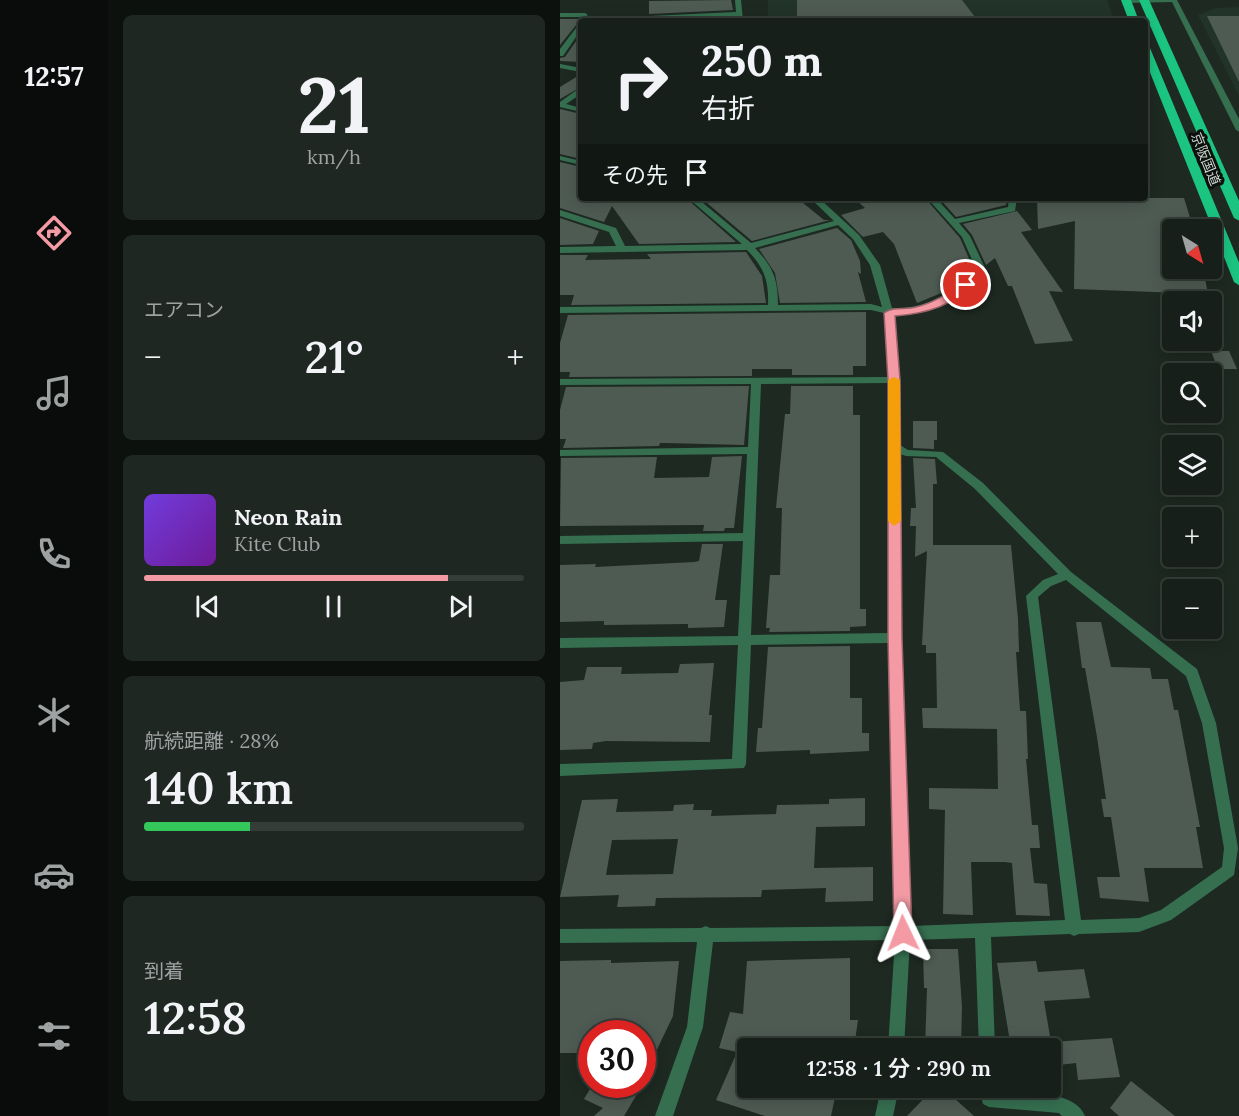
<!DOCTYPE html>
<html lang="ja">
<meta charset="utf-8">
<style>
body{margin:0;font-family:Lora,"Noto Sans JP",serif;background:#1f2723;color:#f1f3f6;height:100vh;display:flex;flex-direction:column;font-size:22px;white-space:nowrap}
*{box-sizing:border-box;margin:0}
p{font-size:20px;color:#9ea2a2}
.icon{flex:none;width:33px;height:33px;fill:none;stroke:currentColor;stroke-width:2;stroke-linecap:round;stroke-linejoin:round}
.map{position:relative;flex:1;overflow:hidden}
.side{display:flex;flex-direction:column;gap:15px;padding:15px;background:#0c110e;width:452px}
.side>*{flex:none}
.guide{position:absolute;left:18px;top:18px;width:570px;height:183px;border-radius:6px;box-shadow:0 3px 15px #0003,0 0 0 2px #353d39;background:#161f1a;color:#f1f3f6;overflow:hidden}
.needle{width:39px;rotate:143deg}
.controls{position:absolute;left:602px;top:219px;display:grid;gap:12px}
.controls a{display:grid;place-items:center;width:60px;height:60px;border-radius:6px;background:#161f1a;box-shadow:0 3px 15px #0003,0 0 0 2px #353d39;font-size:30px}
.speed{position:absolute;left:18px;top:1020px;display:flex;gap:12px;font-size:30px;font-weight:700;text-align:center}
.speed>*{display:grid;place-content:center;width:78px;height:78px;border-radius:50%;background:#161f1a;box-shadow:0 3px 15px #0003,0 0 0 2px #353d39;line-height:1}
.speed .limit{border:9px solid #d22;background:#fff;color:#111}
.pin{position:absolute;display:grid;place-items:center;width:51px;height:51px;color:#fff;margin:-26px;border:3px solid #fff;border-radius:50%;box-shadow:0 2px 6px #0007}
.me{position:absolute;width:66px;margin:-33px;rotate:358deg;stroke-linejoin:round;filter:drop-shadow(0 0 4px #0008)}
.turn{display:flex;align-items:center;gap:21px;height:126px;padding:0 24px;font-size:27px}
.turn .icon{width:78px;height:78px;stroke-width:2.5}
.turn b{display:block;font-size:42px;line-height:51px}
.then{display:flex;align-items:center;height:57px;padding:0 24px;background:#0003;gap:12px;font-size:22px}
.big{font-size:45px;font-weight:600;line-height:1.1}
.side .widget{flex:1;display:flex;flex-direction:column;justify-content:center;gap:9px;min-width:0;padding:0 21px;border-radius:9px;background:#1f2723}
.side .dial{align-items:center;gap:0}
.dial b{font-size:78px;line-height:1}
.song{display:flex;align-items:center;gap:18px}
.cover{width:72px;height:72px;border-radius:9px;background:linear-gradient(135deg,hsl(260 70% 55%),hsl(280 70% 35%))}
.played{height:6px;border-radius:3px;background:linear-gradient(90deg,#f49aa4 80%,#353d39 80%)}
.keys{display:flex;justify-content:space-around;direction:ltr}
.heat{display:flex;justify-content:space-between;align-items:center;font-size:33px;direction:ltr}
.charge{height:9px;border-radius:4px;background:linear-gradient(90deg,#34c759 28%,#353d39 0)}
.trip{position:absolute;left:177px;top:1038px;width:324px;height:60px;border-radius:6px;background:#161f1a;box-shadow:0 3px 15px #0003,0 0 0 2px #353d39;font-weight:600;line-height:60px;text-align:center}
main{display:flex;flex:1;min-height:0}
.menu{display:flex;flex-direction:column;width:108px;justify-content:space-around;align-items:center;background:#090c0a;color:#9ea2a2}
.menu .icon{width:42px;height:42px}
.menu .active{color:#f49aa4}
.menu b{font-size:27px;color:#f1f3f6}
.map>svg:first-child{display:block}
.built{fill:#223329}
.building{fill:#4e5b53;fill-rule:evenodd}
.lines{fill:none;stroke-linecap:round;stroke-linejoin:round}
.minor{fill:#356f50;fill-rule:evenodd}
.tertiary{fill:#356f50;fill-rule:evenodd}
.trunk{fill:#1bc581;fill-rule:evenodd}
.route{fill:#f49aa4;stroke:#9f646b;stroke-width:1.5}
.slow{fill:#f59e0b}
.labels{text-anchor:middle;stroke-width:6;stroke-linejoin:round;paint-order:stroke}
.far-street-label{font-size:14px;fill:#cdd5d0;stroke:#0b100d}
</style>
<main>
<nav class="menu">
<b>12:57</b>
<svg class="icon active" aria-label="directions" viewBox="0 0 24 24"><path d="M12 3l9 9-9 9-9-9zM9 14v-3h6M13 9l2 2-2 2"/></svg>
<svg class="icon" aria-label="music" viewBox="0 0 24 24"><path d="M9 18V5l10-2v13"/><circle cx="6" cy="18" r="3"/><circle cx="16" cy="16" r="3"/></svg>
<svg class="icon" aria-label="phone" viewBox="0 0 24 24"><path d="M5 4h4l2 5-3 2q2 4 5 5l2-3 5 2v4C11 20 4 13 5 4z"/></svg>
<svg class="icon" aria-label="climate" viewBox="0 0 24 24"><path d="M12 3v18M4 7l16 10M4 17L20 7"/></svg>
<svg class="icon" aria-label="car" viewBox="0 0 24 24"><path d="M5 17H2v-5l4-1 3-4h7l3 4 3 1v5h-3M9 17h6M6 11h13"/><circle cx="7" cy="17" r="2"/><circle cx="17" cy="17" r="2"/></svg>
<svg class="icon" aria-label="filters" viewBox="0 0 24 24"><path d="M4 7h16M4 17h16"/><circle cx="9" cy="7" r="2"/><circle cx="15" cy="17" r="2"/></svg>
</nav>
<section class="side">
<div class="widget dial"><b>21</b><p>km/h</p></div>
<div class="widget"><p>エアコン</p>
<div class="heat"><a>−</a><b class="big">21°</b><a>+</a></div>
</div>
<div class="widget">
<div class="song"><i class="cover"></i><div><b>Neon Rain</b><p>Kite Club</p></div></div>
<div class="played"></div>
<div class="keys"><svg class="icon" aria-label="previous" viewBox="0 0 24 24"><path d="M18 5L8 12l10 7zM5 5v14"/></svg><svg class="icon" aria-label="pause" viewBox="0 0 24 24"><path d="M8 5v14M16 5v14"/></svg><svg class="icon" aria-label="next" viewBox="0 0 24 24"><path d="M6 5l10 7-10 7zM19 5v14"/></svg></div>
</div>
<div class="widget"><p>航続距離 · 28%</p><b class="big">140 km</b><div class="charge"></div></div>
<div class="widget"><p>到着</p><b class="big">12:58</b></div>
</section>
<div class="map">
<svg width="680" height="1116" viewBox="0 0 680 1116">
<rect width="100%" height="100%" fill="#1e2922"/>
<g class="built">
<path d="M208,0h339l8,21h-347z"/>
<path d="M679,7v89l-41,-81 18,-7z"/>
</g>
<g class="building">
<path d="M171,0l2,10 -84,4v-13z"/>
<path d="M237,0h165l16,21h-181z"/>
<path d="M647,16h33v68z"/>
<path d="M0,19h21l-21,26z"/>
<path d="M21,34v28l-21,-1v-3l5,-1z"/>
<path d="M21,74v13l-21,12v-12z"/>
<path d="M0,109l21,5v45l-21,-5z"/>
<path d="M0,162l21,5v31h105l50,44 -97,2 -27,-38 -8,16 -44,-14z"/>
<path d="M141,198h96l27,22h6l-78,21z"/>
<path d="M294,198h71l35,40 14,32 -28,21 -29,12 -23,-59 -11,-12 -20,5 -22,-22 24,-7z"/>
<path d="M379,198h68l-1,7 -50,12z"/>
<path d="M477,198h20v3h91l-1,-3h37l8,26h-20v44h31l5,26 -134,-5 1,-68 -37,8z"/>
<path d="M457,211l15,19 -11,2 42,60 -14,-1 24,50 -38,3 -23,-58h-4l-13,-28 -9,7 -14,-30 -9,-11z"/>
<path d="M0,218l39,13 -6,13 -33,1z"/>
<path d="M277,228l14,12 9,21 1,13 -3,-2 8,30 -86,1 -5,-30 -16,-24z"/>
<path d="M186,252l16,24 4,27 -195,2 3,-10h-14v-40h28l-3,5 66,-1 -4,-5z"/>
<path d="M306,312v54h-13v9h-61v-6h-40v7l-183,1 1,-5h-10v-29l8,-28z"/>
<path d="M651,351h18l8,18h-19z"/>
<path d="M189,386l-5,59 -78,-2h-6l-1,3 -96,2 3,-9h-6v-29l6,-23z"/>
<path d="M231,386h62v29h7v194h6v17l-16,1v4l-81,1 1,-4h-4l4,-53h10l2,-67h-6l9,-94h5z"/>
<path d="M353,421h24v19h-3v9l-21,-1z"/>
<path d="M182,456l-8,72h-9l-1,3h-21l1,-6 -144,1 1,-68 96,-1 -3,21 55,-1 3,-20z"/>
<path d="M353,458l22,1 2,25h-4v61h78l7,74 1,33h-3l4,59h6l2,48h-2l6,66h6l2,23h-10l4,35 13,1 3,32 -34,-1 -4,-52 -7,-1h-34l2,53 -30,-1 2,-104 -16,-1v-21l69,1 -1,-60 -74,-1 -1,-20h15l-1,-55h-10v-8h-4l5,-94 -12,6 1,-31h-6l1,-18h5z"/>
<path d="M142,544h21l-8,56h12l-3,27 -36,1v-4l-84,1v-4l-44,1v-57l36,-1 -1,3 99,-5 5,-1z"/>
<path d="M516,622h25l10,45 39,1 2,11h16l6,31h4l22,117h-4l7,41h-59l5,34 -49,-4 -3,-21h23l-9,-60h-7l-3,-18h5l-9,-62 -12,-69h-3z"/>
<path d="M290,646v52h12v35h7v18l-59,3v-4l-54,2 2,-24h4l6,-81z"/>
<path d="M154,663l-5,52h3l-2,27 -104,-1 -13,2 -1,6 -32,1v-68l24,-2 3,-13h35l-1,7 57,-1 2,-9z"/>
<path d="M305,798v28l-49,1 -2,41 59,-1v34l-48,1 1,-14 -64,2 -1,7 -105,1 -1,8 -38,1 2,-12 -59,2 22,-97 36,-1 -2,13 57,-1 1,-6 20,-1 -1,6h19l-1,6 65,-2 1,-9 52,-1v-5zM118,839l-5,35 -67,1 6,-35z"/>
<path d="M363,949h35l4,58 -1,41h-36l2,-60h-3z"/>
<path d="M290,958v62h8l-4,28h-106v40h89l-6,28h-66l-49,-16 21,-48 -18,-4 11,-36 13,2 4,-53z"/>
<path d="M51,960v3l68,-2 -6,55 -31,65v-47h-51l-4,19h-27v-92z"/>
<path d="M476,961l2,11 46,-3 6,29 -46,3 7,41 61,-4 8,39 -42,3 -2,-17 -26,3v-18h-39l-14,-85z"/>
<path d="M571,1081l44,35h-56l-9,-8z"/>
<path d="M33,1084h50l-19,32h-30l9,-8 -19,-9z"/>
<path d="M374,1088h9l31,28h-67z"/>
</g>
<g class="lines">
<g class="minor">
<path d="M175,0h6l2,21h-6l-1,-5 -106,5h-48l3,-2 151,-7z"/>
<path d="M611,0h6l63,121v11l-4,-2z"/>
<path d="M0,13h25l3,2 -3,2h-25z"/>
<path d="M21,23v7l-18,26h-3v-7l19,-25z"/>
<path d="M0,64l21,4v4l-21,-4z"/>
<path d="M18,89h3v5l-15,10 15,4v4l-21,-5v-5z"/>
<path d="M0,156l21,5v4l-21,-5z"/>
<path d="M128,198h9l54,45 83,-22 -24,-23h9l40,37 21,30 12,43c34,2 59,-16 85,-37l-15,-34 -35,-39h9l19,21 53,-12 1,-9h8l-2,13 -56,12 11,13 17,36 -2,2c-27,22 -55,42 -91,40l5,66 1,65 8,5 35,2 40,31 88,89 126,97 19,54 22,125 -4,27 -63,45 -32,12 -60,2 -5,2 -4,-2 -79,3 4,111h-16l-4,-110 -65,2 -6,108h-16l7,-108 -182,2 -10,85 -30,89h-18l32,-89 10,-85 -137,1v-14l141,-1 5,-2 4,2 185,-2 -6,-283 -138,2 -5,119 -2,4 -184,8v-12l172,-5 6,-114 -178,3v-10l178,-2 5,-95 -183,3v-8l183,-3 4,-79 -187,2v-6l188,-3 3,-63 -191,1v-6l329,-2 -3,-56 -2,-8 -13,-3 -311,3v-6l208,-2c1,-24 -4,-38 -21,-55l-187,3v-6l56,-1 -7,-14 -49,-16v-6l56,18 9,18 117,-2zM278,225l15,14 17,26 12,42 -11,-3 -93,1c0,-26 -5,-38 -23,-57zM329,383v250l-138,2 10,-251zM340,454l6,2 30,1 39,32 83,85 -15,6 -17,16 39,324 -154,6 -10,-288zM506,580l120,96 16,47 22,125 -2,19 -61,43 -22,8 -58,2 -43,-323 13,-11z"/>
<path d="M321,1088h18l-6,28h-18z"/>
<path d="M419,1088h17l1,2c25,3 77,-1 88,26h-23l-3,-3 -70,-6 -6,-3z"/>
</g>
<path class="tertiary" d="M563,0h54l-3,2 -48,1z"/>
<g class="trunk">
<path d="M561,0h10l8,21h-10z"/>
<path d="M579,0h10l91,203v18l-6,-3z"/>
<path d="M585,45l5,3 90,217v21l-6,-4 -89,-222z"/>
</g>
</g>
<path class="route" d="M402,283l9,2c-19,22 -48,29 -76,31l5,64 2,258 10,295 -3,5 -6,3 -6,-3 -3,-5 -6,-295v-258l-4,-67c8,-7 22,-3 32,-6 18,-4 32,-13 46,-24z"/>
<path class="slow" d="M334,377l6,3 1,141 -7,5 -6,-5v-141z"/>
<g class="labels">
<g class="far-street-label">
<text transform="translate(646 159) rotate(68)" y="5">京阪国道</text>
</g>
</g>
</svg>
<div class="controls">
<a><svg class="needle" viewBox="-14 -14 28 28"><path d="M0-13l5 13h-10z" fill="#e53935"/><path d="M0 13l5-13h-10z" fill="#9ea2a2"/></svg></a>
<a><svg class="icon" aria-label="sound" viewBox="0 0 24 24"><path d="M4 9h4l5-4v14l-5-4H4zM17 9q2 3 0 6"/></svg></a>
<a><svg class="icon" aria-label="search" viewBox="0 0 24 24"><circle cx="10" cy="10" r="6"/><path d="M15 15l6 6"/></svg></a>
<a><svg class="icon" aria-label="layers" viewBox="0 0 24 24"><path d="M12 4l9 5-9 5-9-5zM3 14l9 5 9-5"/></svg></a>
<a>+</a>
<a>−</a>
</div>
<div class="speed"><div class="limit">30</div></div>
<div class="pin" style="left:406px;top:285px;background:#d93025"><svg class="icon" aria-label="arrive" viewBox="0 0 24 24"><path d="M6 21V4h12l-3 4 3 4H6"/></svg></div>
<svg class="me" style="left:343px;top:933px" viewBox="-20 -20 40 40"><path d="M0-17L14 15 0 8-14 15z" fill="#f49aa4" stroke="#fff" stroke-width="4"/></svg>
<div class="trip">12:58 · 1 分 · 290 m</div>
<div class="guide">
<div class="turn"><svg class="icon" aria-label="right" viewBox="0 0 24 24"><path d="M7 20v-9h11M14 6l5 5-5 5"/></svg><div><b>250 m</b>右折</div></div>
<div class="then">その先<svg class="icon" aria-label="arrive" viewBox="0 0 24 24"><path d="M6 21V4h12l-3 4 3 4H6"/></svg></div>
</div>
</div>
</main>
